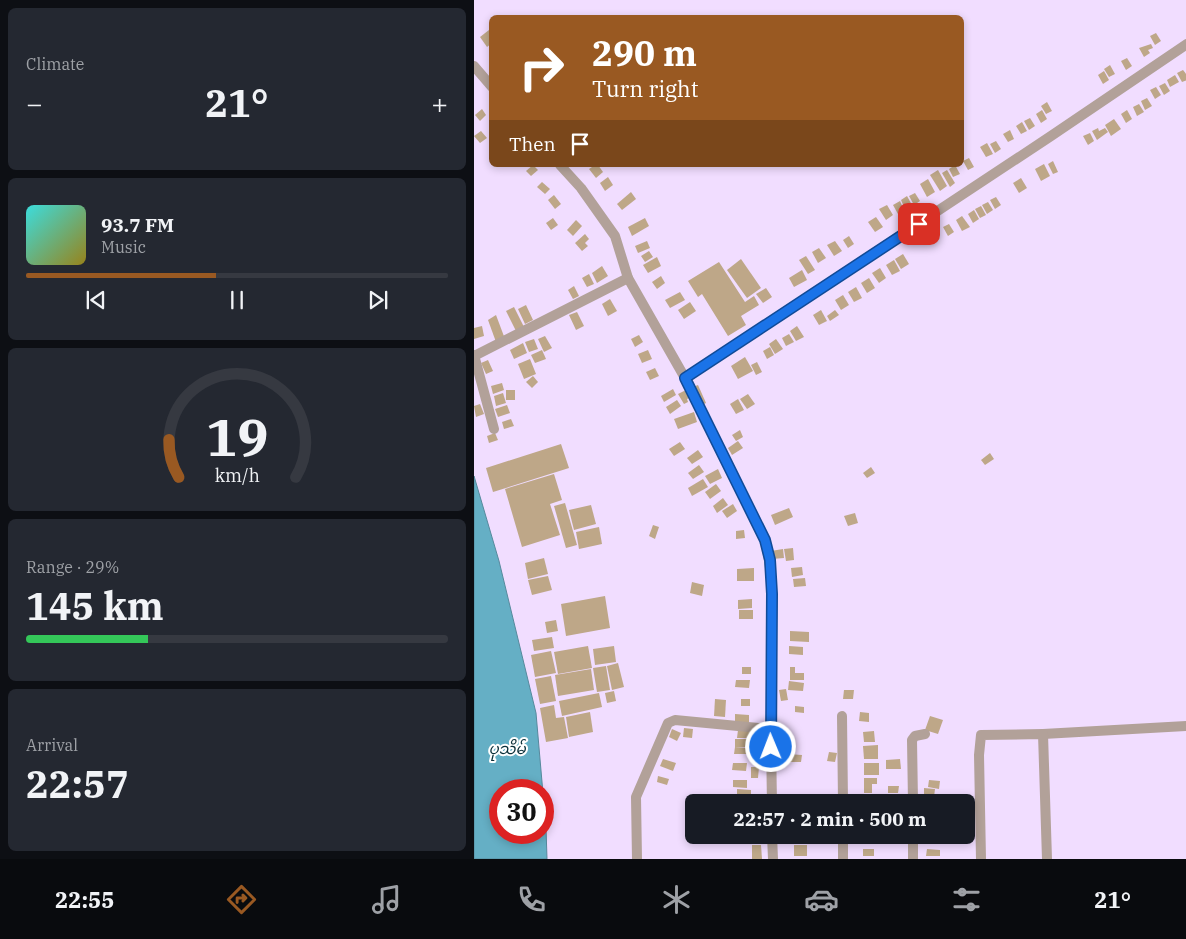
<!DOCTYPE html>
<meta charset="utf-8">
<style>
body{margin:0;font-family:"IBM Plex Serif","Noto Sans Myanmar",serif;background:#242831;color:#f1f3f6;height:100vh;display:flex;flex-direction:column;font-size:19px;white-space:nowrap}
*{box-sizing:border-box;margin:0}
p{font-size:16px;color:#9ea1a6}
.icon{flex:none;width:28px;height:28px;fill:none;stroke:currentColor;stroke-width:2;stroke-linecap:round;stroke-linejoin:round}
.map{position:relative;flex:1;overflow:hidden}
.drawer{display:flex;flex-direction:column;gap:8px;padding:8px;background:#0d0f14;width:474px}
.drawer>*{flex:none}
.top-card{position:absolute;left:15px;top:15px;width:475px;height:152px;border-radius:8px;box-shadow:0 2px 8px #0003;background:#995922;color:#fff;overflow:hidden}
.speed{position:absolute;left:15px;top:779px;display:flex;gap:10px;font-size:25px;font-weight:700;text-align:center}
.speed>*{display:grid;place-content:center;width:65px;height:65px;border-radius:50%;background:#171b24;box-shadow:0 2px 8px #0003;line-height:1}
.speed .limit{border:8px solid #d22;background:#fff;color:#111}
.pin{position:absolute;display:grid;place-items:center;width:42px;height:42px;color:#fff;margin:-21px;border-radius:10px;box-shadow:0 2px 8px #0006}
.me{position:absolute;width:55px;margin:-28px;rotate:359deg;stroke-linejoin:round;filter:drop-shadow(0 0 4px #0008)}
.turn{display:flex;align-items:center;gap:18px;height:105px;padding:0 20px;font-size:22px}
.turn .icon{width:65px;height:65px;stroke-width:2.5}
.turn b{display:block;font-size:35px;line-height:42px}
.then{display:flex;align-items:center;height:48px;padding:0 20px;background:#0003;gap:10px;font-size:19px}
.big{font-size:38px;font-weight:800;line-height:1.1}
.drawer .widget{flex:1;display:flex;flex-direction:column;justify-content:center;gap:8px;min-width:0;padding:0 18px;border-radius:8px;background:#242831}
.drawer .dial{align-items:center;gap:0}
.dial svg{height:130px;overflow:visible;fill:none;stroke:#363941;stroke-width:7;stroke-linecap:round;text-anchor:middle}
.dial text{fill:#f1f3f6;stroke:none}
.song{display:flex;align-items:center;gap:15px}
.cover{width:60px;height:60px;border-radius:8px;background:linear-gradient(135deg,hsl(180 70% 55%),hsl(50 70% 35%))}
.played{height:5px;border-radius:2px;background:linear-gradient(90deg,#995922 45%,#363941 45%)}
.keys{display:flex;justify-content:space-around;direction:ltr}
.heat{display:flex;justify-content:space-between;align-items:center;font-size:28px;direction:ltr}
.charge{height:8px;border-radius:4px;background:linear-gradient(90deg,#34c759 29%,#363941 0)}
.trip{position:absolute;left:211px;top:794px;width:290px;height:50px;border-radius:8px;background:#171b24;box-shadow:0 2px 8px #0003;font-weight:800;line-height:50px;text-align:center}
.tab-bar{display:flex;height:80px;justify-content:space-around;align-items:center;background:#090b0e;color:#9ea1a6}
.tab-bar .icon{width:35px;height:35px}
.tab-bar .on{color:#995922}
.tab-bar b{font-size:22px;color:#f1f3f6}
main{display:flex;flex:1;min-height:0}
.map>svg:first-child{display:block}
.water{fill:#65afc5;stroke:#57899c;fill-rule:evenodd}
.building{fill:#bea788}
.lines{fill:none;stroke-linecap:round;stroke-linejoin:round}
.minor{stroke:#b2a199;stroke-width:10}
.route-casing{stroke:#114b97;stroke-width:12}
.route{stroke:#1a73e8;stroke-width:9}
.labels{text-anchor:middle;stroke-width:4;stroke-linejoin:round;paint-order:stroke}
.water-label{font-size:15px;font-style:italic;fill:#092e38;stroke:#fff}
</style>
<main>
<section class="drawer">
<div class="widget"><p>Climate</p>
<div class="heat"><a>−</a><b class="big">21°</b><a>+</a></div>
</div>
<div class="widget">
<div class="song"><i class="cover"></i><div><b>93.7 FM</b><p>Music</p></div></div>
<div class="played"></div>
<div class="keys"><svg class="icon" aria-label="previous" viewBox="0 0 24 24"><path d="M18 5L8 12l10 7zM5 5v14"/></svg><svg class="icon" aria-label="pause" viewBox="0 0 24 24"><path d="M8 5v14M16 5v14"/></svg><svg class="icon" aria-label="next" viewBox="0 0 24 24"><path d="M6 5l10 7-10 7zM19 5v14"/></svg></div>
</div>
<div class="widget dial"><svg viewBox="0 0 100 80">
<path d="M14 69A42 42 0 1 1 86 69"/>
<path d="M14 69A42 42 0 0 1 8 46" stroke="#995922"/>
<text x="50" y="56" font-size="32" font-weight="700">19</text>
<text x="50" y="72" font-size="11">km/h</text>
</svg></div>
<div class="widget"><p>Range · 29%</p><b class="big">145 km</b><div class="charge"></div></div>
<div class="widget"><p>Arrival</p><b class="big">22:57</b></div>
</section>
<div class="map">
<svg width="713" height="859" viewBox="0 0 713 859">
<rect width="100%" height="100%" fill="#f1ddff"/>
<path class="water" d="M0,476l25,85 37,152 10,115 1,31h-73zM26,790h43v42h-43z"/>
<g class="building">
<path d="M15,30l3,3v10l-5,4 -7,-10z"/>
<path d="M682,33l5,8 -6,4 -5,-9z"/>
<path d="M677,44l2,4 -5,2 2,3 -6,4 -5,-9z"/>
<path d="M653,58l5,8 -6,4 -5,-9z"/>
<path d="M636,65l5,9 -6,3 -5,-8z"/>
<path d="M709,70l4,5v5l-5,2 -5,-9z"/>
<path d="M630,71l5,9 -6,4 -5,-9z"/>
<path d="M701,75l4,7 -9,5 -3,-7z"/>
<path d="M691,83l5,8 -6,4 -5,-9z"/>
<path d="M682,87l5,8 -6,4 -5,-9z"/>
<path d="M673,98l5,8 -7,4 -4,-9z"/>
<path d="M573,102l5,9 -6,3 -5,-8z"/>
<path d="M665,104l5,8 -7,4 -4,-9z"/>
<path d="M8,109l4,6 -6,6 -5,-6z"/>
<path d="M568,110l5,9 -6,4 -5,-9z"/>
<path d="M653,110l5,9 -6,4 -5,-9z"/>
<path d="M556,118l5,8 -6,4 -5,-9z"/>
<path d="M640,119l7,10 -10,7 -6,-11z"/>
<path d="M548,122l5,9 -6,3 -5,-8z"/>
<path d="M624,128l1,3 6,-3 3,4 -11,8 -5,-9z"/>
<path d="M536,130l4,9 -6,3 -5,-8z"/>
<path d="M7,131l6,7 -7,5 -6,-7z"/>
<path d="M616,133l4,8 -6,4 -5,-9z"/>
<path d="M522,141l5,8 -6,4 -5,-9z"/>
<path d="M513,143l6,11 -7,3 -6,-10z"/>
<path d="M495,158l5,9 -6,3 -5,-9z"/>
<path d="M579,161l5,11 -5,2 -5,-10z"/>
<path d="M570,164l6,12 -9,5 -6,-12z"/>
<path d="M59,165l5,5 -7,6 -5,-5z"/>
<path d="M121,165h3l5,7 -7,6 -7,-9z"/>
<path d="M481,165l5,9 -7,3 -4,-8z"/>
<path d="M464,170l9,16 -7,5 -10,-16z"/>
<path d="M473,170l8,13 -5,4 -8,-14z"/>
<path d="M134,177l5,8 -8,6 -5,-8z"/>
<path d="M547,178l6,10 -8,5 -6,-10z"/>
<path d="M454,179l7,13 -8,5 -7,-13z"/>
<path d="M68,182l8,7 -5,5 -8,-7z"/>
<path d="M157,192l5,7 -14,11 -5,-6z"/>
<path d="M441,193l5,8 -6,4 -5,-9z"/>
<path d="M80,195l7,9 -6,5 -7,-9z"/>
<path d="M433,196l5,9 -7,4 -4,-9z"/>
<path d="M522,197l5,8 -6,4 -5,-9z"/>
<path d="M426,201l4,9 -6,4 -5,-9z"/>
<path d="M514,202l5,8 -6,4 -5,-9z"/>
<path d="M413,205l6,10 -7,5 -7,-11z"/>
<path d="M507,206l5,9 -6,3 -5,-9z"/>
<path d="M500,210l5,9 -6,4 -5,-9z"/>
<path d="M488,216l8,11 -8,4 -6,-11z"/>
<path d="M402,217l7,10 -8,5 -7,-10z"/>
<path d="M79,218l5,7 -7,5 -5,-7z"/>
<path d="M171,218l4,8 -17,10 -4,-9z"/>
<path d="M102,220l6,6 -9,10 -6,-6z"/>
<path d="M475,224l5,8 -6,4 -5,-9z"/>
<path d="M111,234l4,5 -4,4 3,3 -6,5 -7,-8z"/>
<path d="M375,236l5,8 -6,4 -5,-8z"/>
<path d="M173,241l3,7 -12,5 -3,-7z"/>
<path d="M361,241l7,10 -8,5 -7,-11z"/>
<path d="M345,248l7,10 -8,5 -6,-11z"/>
<path d="M175,251l4,6 -8,5 -4,-6z"/>
<path d="M429,254l6,10 -8,5 -6,-10z"/>
<path d="M332,256l9,14 -7,4 -9,-14z"/>
<path d="M183,257l4,9 -13,7 -5,-8z"/>
<path d="M267,259l20,29 -14,10 -20,-28z"/>
<path d="M420,260l6,11 -8,4 -6,-10z"/>
<path d="M245,262l26,40 9,-6 5,9 -18,11 5,9 -18,11 -26,-42 -4,3 -10,-16z"/>
<path d="M128,266l6,10 -11,7 -5,-10z"/>
<path d="M406,268l6,10 -7,5 -7,-10z"/>
<path d="M328,270l5,10 -13,7 -5,-9z"/>
<path d="M115,274l5,10 -7,3 -5,-9z"/>
<path d="M187,276l4,7 -8,6 -5,-7z"/>
<path d="M395,278l6,10 -8,5 -6,-10z"/>
<path d="M100,286l5,10 -6,3 -5,-9z"/>
<path d="M382,287l6,11 -8,4 -6,-10z"/>
<path d="M292,288l6,9 -9,6 -7,-9z"/>
<path d="M206,292l5,8 -15,8 -5,-8z"/>
<path d="M369,295l6,10 -8,5 -6,-10z"/>
<path d="M136,299l7,12 -9,5 -6,-12z"/>
<path d="M216,302l6,9 -12,8 -6,-9z"/>
<path d="M52,305l7,15 -8,4 -7,-15z"/>
<path d="M40,307l10,20 -8,4 -10,-20z"/>
<path d="M347,310l6,11 -8,4 -6,-10z"/>
<path d="M361,310l4,5 -9,6 -3,-5z"/>
<path d="M103,312l7,14 -8,4 -7,-15z"/>
<path d="M22,315l9,24 -9,3 -8,-22z"/>
<path d="M8,326l2,10 -10,3v-11z"/>
<path d="M323,326l7,11 -8,4 -6,-10z"/>
<path d="M315,334l5,8 -8,4 -4,-8z"/>
<path d="M165,335l4,7 -8,5 -4,-8z"/>
<path d="M71,336l7,12 -8,4 -6,-13z"/>
<path d="M60,339l4,10 -9,3 -4,-10z"/>
<path d="M302,339l7,10 -8,5 -6,-10z"/>
<path d="M49,343l4,10 -13,6 -4,-9z"/>
<path d="M296,347l4,8 -7,4 -4,-8z"/>
<path d="M68,350l4,9 -11,4 -4,-8z"/>
<path d="M174,350l4,9 -10,4 -4,-9z"/>
<path d="M271,357l8,14 -15,8 -7,-13z"/>
<path d="M56,359l6,15 -12,5 -6,-15z"/>
<path d="M14,360l5,11 -7,3 -5,-11z"/>
<path d="M283,362l5,10 -6,3 -5,-10z"/>
<path d="M181,368l4,8 -9,4 -4,-8z"/>
<path d="M59,376l5,6 -6,6 -6,-6z"/>
<path d="M28,383l2,7 -11,4 -2,-8z"/>
<path d="M224,385l8,18 -4,2 -9,-18z"/>
<path d="M199,389l3,6 -12,7 -3,-6z"/>
<rect x="32" y="390" width="9" height="10"/>
<path d="M212,390l3,8 -2,1 1,3 -4,2 -6,-10z"/>
<path d="M29,393l3,10 -10,3 -2,-10z"/>
<path d="M274,394l7,10 -8,5 -7,-10z"/>
<path d="M264,399l6,11 -8,4 -6,-10z"/>
<path d="M203,400l4,6 -11,8 -4,-7z"/>
<path d="M6,404l4,10 -8,3 -2,-11z"/>
<path d="M33,405l3,8 -12,4 -3,-8z"/>
<path d="M220,412l3,10 -19,7 -4,-10z"/>
<path d="M37,419l3,7 -10,3 -2,-7z"/>
<path d="M266,430l3,7 -7,4 -4,-6z"/>
<path d="M21,433l3,7 -9,3 -2,-7z"/>
<path d="M264,441l5,7 -11,7 -4,-7z"/>
<path d="M206,442l5,7 -11,7 -5,-7z"/>
<path d="M87,444l8,24 -76,24 -7,-24z"/>
<path d="M224,450l5,7 -11,7 -5,-6z"/>
<path d="M516,453l4,6 -9,6 -4,-5z"/>
<path d="M225,465l5,7 -11,7 -5,-6z"/>
<path d="M397,467l4,6 -8,5 -4,-5z"/>
<path d="M244,469l4,9 -12,6 -5,-8z"/>
<path d="M80,474l8,26 -12,4 10,31 -38,12 -17,-58z"/>
<path d="M229,479l5,8 -16,9 -4,-8z"/>
<path d="M242,484l5,7 -11,8 -5,-7z"/>
<path d="M249,498l5,7 -11,8 -4,-7z"/>
<path d="M91,503l12,42 -11,3 -12,-42z"/>
<path d="M259,504l4,7 -10,7 -5,-7z"/>
<path d="M117,505l5,19 -22,6 -5,-20z"/>
<path d="M315,508l4,9 -18,8 -4,-10z"/>
<path d="M381,513l3,10 -10,3 -4,-10z"/>
<path d="M179,525l6,2 -4,12 -6,-3z"/>
<path d="M125,527l3,17 -23,5 -3,-17z"/>
<path d="M270,530l1,8 -9,1v-8z"/>
<path d="M319,548l1,12 -8,1 -2,-12z"/>
<path d="M309,549l1,9 -12,1 -1,-8z"/>
<path d="M70,558l4,16 -20,5 -3,-16z"/>
<path d="M328,567l1,8 -11,2 -1,-9z"/>
<path d="M280,568v13h-17v-12z"/>
<path d="M74,576l4,14 -20,5 -4,-15z"/>
<path d="M331,578l1,8 -12,1 -1,-8z"/>
<path d="M218,582l12,3 -2,11 -12,-3z"/>
<path d="M131,596l5,32 -44,8 -5,-32z"/>
<path d="M278,599v9l-14,1v-9z"/>
<rect x="265" y="610" width="14" height="9"/>
<path d="M82,620l2,11 -11,2 -2,-11z"/>
<path d="M316,631l19,1v10l-19,-1z"/>
<path d="M78,637l2,11 -20,3 -2,-11z"/>
<path d="M114,646l4,22 -34,6 -4,-22z"/>
<path d="M140,646l2,16 -21,3 -2,-16z"/>
<path d="M315,646l14,1v8l-14,-1z"/>
<path d="M77,651l5,22 -21,4 -4,-22z"/>
<path d="M144,663l6,24 -12,3 -5,-24z"/>
<path d="M132,666l4,24 -13,2 -4,-24z"/>
<rect x="268" y="667" width="9" height="7"/>
<path d="M316,667h5v6h9v7h-14z"/>
<path d="M117,669l3,21 -36,6 -3,-21z"/>
<path d="M77,676l5,25 -16,3 -5,-25z"/>
<path d="M262,680h14l-1,8 -14,-1z"/>
<path d="M315,681l15,2 -1,8 -15,-1z"/>
<path d="M312,689l2,11 -7,1 -2,-11z"/>
<path d="M370,690h10l-1,9h-10z"/>
<path d="M140,691l2,10 -9,2 -2,-10z"/>
<path d="M125,693l3,14 -40,9 -3,-15z"/>
<path d="M241,699l11,1 -1,17 -11,-1z"/>
<rect x="267" y="699" width="9" height="7"/>
<path d="M80,705l2,13 8,-1 4,21 -22,4 -6,-34z"/>
<path d="M321,706l9,1v6l-9,-1z"/>
<path d="M116,712l3,20 -24,5 -3,-20z"/>
<path d="M386,712l9,1v9l-10,-1z"/>
<path d="M261,714l14,1v7h-14z"/>
<path d="M456,716l13,4 -5,14 -13,-4z"/>
<path d="M210,728l9,1 -1,9 -9,-1z"/>
<path d="M198,729l9,4 -4,8 -8,-4z"/>
<path d="M264,730l14,1 -1,7h-14z"/>
<path d="M400,731l1,11h-11l-1,-10z"/>
<rect x="261" y="739" width="14" height="8"/>
<path d="M404,745v14h-14l-1,-13z"/>
<path d="M261,747l13,1v6h-14z"/>
<path d="M355,752l8,1 -2,9 -8,-1z"/>
<path d="M314,754l14,1 -1,7h-13z"/>
<path d="M189,759l13,4 -3,8 -13,-5z"/>
<path d="M426,759l1,10h-15v-9z"/>
<path d="M259,763h14l-1,8 -14,-1z"/>
<rect x="390" y="763" width="15" height="12"/>
<path d="M277,767h8l-1,11h-7z"/>
<path d="M184,776l11,3 -2,6 -10,-3z"/>
<path d="M390,778h13v6h-5v9h-8z"/>
<path d="M259,780h14v8l-14,-1z"/>
<path d="M455,780l11,1 -1,8 -11,-2z"/>
<path d="M414,786h11l-1,7h-10z"/>
<path d="M450,788l11,1 -1,8 -10,-1z"/>
<path d="M263,789l14,1v7h-14z"/>
<path d="M350,794h15v7l-15,1z"/>
<rect x="348" y="835" width="13" height="5"/>
<path d="M278,845h9l1,14h-10z"/>
<rect x="320" y="845" width="13" height="11"/>
<rect x="389" y="849" width="11" height="7"/>
<path d="M453,849l13,1v6h-14z"/>
</g>
<g class="lines">
<g class="minor">
<path d="M0,66l18,21"/>
<path d="M86,165l21,23 34,48 13,42 57,100 80,162c10,40 7,81 6,121 0,48 0,94 1,141"/>
<path d="M0,355l20,74"/>
<path d="M0,356l154,-78"/>
<path d="M211,378l366,-242 136,-92"/>
<path d="M368,716l1,86"/>
<path d="M569,734l144,-8"/>
<path d="M439,802l-1,-62 3,-4 10,-2"/>
<path d="M298,835l1,24"/>
<path d="M369,835v24"/>
<path d="M439,835v24"/>
<path d="M163,859l-1,-62 32,-74 7,-3 95,9"/>
<path d="M507,859l-2,-104 2,-20 62,-1 4,125"/>
</g>
</g>
<g class="lines">
<g class="route-casing">
<path id="route" d="M297,747l1,-153 -2,-34 -5,-20 -80,-162 234,-154"/>
</g>
<use href="#route" class="route"/>
</g>
<g class="labels">
<g class="water-label">
<text x="33" y="754">ပုသိမ်</text>
</g>
</g>
</svg>
<div class="speed"><div class="limit">30</div></div>
<div class="pin" style="left:445px;top:224px;background:#d93025"><svg class="icon" aria-label="arrive" viewBox="0 0 24 24"><path d="M6 21V4h12l-3 4 3 4H6"/></svg></div>
<svg class="me" style="left:297px;top:747px" viewBox="-20 -20 40 40"><circle r="17" fill="#1a73e8" stroke="#fff" stroke-width="3"/><path d="M0-11L8 9 0 5-8 9z" fill="#fff"/></svg>
<div class="trip">22:57 · 2 min · 500 m</div>
<div class="top-card">
<div class="turn"><svg class="icon" aria-label="right" viewBox="0 0 24 24"><path d="M7 20v-9h11M14 6l5 5-5 5"/></svg><div><b>290 m</b>Turn right</div></div>
<div class="then">Then<svg class="icon" aria-label="arrive" viewBox="0 0 24 24"><path d="M6 21V4h12l-3 4 3 4H6"/></svg></div>
</div>
</div>
</main>
<nav class="tab-bar">
<b>22:55</b>
<svg class="icon on" aria-label="directions" viewBox="0 0 24 24"><path d="M12 3l9 9-9 9-9-9zM9 14v-3h6M13 9l2 2-2 2"/></svg>
<svg class="icon" aria-label="music" viewBox="0 0 24 24"><path d="M9 18V5l10-2v13"/><circle cx="6" cy="18" r="3"/><circle cx="16" cy="16" r="3"/></svg>
<svg class="icon" aria-label="phone" viewBox="0 0 24 24"><path d="M5 4h4l2 5-3 2q2 4 5 5l2-3 5 2v4C11 20 4 13 5 4z"/></svg>
<svg class="icon" aria-label="climate" viewBox="0 0 24 24"><path d="M12 3v18M4 7l16 10M4 17L20 7"/></svg>
<svg class="icon" aria-label="car" viewBox="0 0 24 24"><path d="M5 17H2v-5l4-1 3-4h7l3 4 3 1v5h-3M9 17h6M6 11h13"/><circle cx="7" cy="17" r="2"/><circle cx="17" cy="17" r="2"/></svg>
<svg class="icon" aria-label="filters" viewBox="0 0 24 24"><path d="M4 7h16M4 17h16"/><circle cx="9" cy="7" r="2"/><circle cx="15" cy="17" r="2"/></svg>
<b>21°</b>
</nav>
